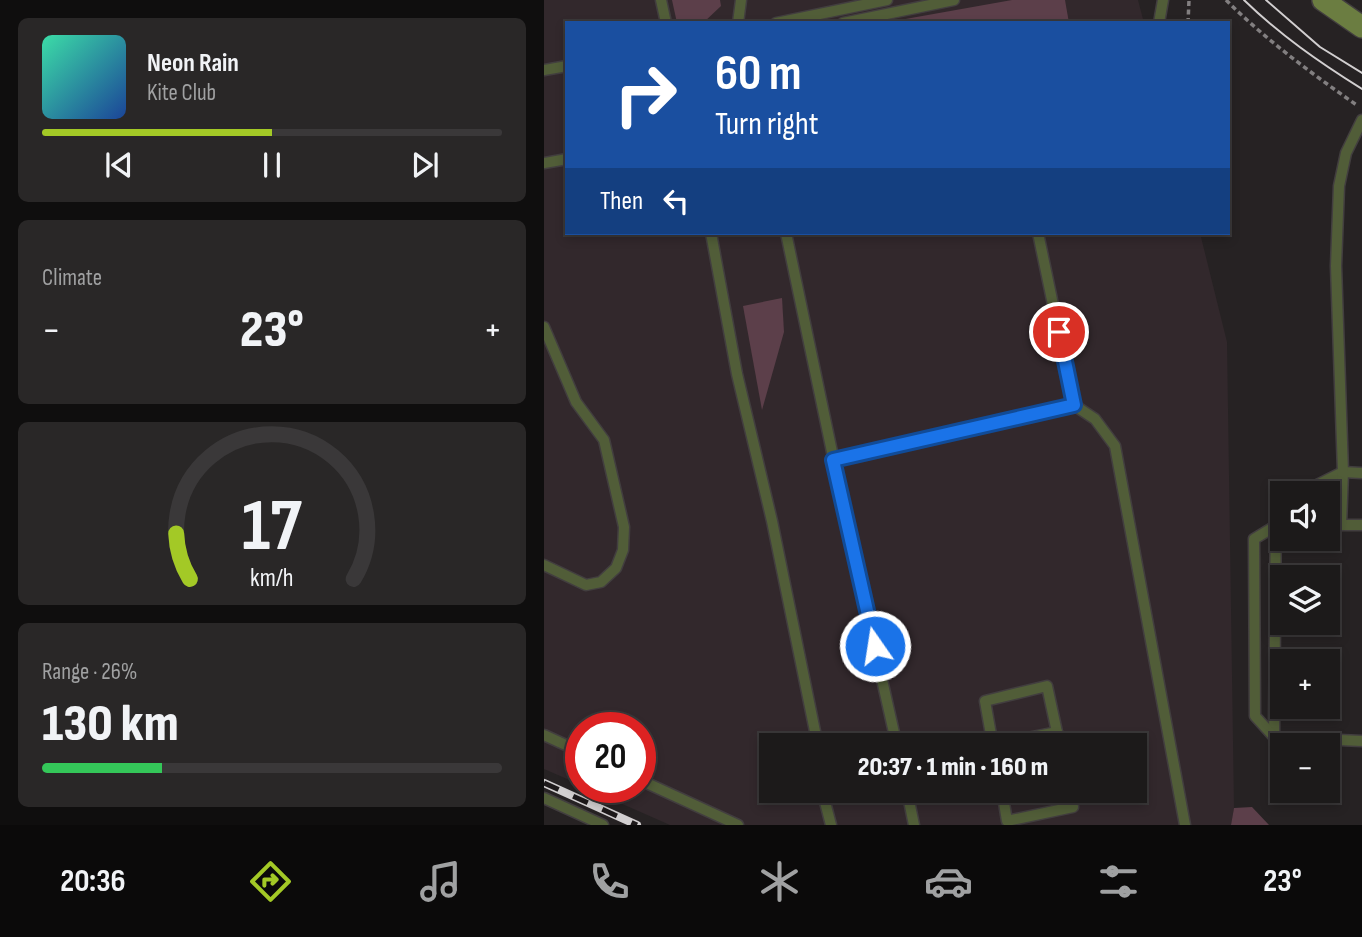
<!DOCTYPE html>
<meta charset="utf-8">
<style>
body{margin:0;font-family:"Sofia Sans Condensed",sans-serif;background:#292727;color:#f1f3f6;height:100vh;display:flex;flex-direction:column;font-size:26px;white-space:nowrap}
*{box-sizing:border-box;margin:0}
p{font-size:23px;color:#a0a1a2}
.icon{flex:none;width:38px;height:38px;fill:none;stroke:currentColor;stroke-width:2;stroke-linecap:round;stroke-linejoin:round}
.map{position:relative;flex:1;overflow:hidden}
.sheet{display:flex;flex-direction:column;gap:18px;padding:18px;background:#0f0e0e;width:544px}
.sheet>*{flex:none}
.hud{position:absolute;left:21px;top:21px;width:665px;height:214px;border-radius:0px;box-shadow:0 4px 10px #0003,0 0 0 2px #3a3839;background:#1a4fa0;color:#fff;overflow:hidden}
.buttons{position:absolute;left:726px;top:481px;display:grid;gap:14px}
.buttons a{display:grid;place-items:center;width:70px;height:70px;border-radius:0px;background:#1c1a1a;box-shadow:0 4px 10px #0003,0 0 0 2px #3a3839;font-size:35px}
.speed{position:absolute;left:21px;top:712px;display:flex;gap:14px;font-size:35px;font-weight:700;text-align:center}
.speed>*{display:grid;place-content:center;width:91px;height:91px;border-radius:50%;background:#1c1a1a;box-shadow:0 4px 10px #0003,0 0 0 2px #3a3839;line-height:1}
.speed .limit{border:10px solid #d22;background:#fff;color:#111}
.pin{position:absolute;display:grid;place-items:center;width:60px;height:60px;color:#fff;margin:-30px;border:4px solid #fff;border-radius:50%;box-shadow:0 2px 7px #0007}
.me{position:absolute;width:77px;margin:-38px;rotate:347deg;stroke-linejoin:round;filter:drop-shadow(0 0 5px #0008)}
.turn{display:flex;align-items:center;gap:24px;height:147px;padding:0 35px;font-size:32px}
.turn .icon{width:91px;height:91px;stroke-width:2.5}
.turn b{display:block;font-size:49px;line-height:60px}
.then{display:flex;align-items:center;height:66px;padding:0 35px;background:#0003;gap:14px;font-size:26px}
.big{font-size:52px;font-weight:800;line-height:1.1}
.sheet .widget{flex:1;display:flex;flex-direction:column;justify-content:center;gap:10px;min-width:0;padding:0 24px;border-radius:10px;background:#292727}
.sheet .dial{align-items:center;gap:0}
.dial svg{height:182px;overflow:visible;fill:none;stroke:#3a3839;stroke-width:7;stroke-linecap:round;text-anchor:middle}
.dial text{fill:#f1f3f6;stroke:none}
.song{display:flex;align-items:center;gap:21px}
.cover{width:84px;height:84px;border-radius:10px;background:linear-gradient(135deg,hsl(160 70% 55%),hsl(220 70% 35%))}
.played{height:7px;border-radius:4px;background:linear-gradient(90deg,#a3c926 50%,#3a3839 50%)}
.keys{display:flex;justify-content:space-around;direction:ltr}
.heat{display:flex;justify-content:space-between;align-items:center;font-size:38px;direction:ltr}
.charge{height:10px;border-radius:5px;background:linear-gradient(90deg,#34c759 26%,#3a3839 0)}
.trip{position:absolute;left:215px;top:733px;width:388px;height:70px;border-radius:0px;background:#1c1a1a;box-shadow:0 4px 10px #0003,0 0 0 2px #3a3839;font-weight:800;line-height:70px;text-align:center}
.dock{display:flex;height:112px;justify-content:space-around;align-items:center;background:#0b0a0a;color:#a0a1a2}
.dock .icon{width:49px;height:49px}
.dock .on{color:#a3c926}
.dock b{font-size:32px;color:#f1f3f6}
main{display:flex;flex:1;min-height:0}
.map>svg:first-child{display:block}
.built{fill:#32282c;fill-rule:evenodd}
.green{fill:#5c3f4a}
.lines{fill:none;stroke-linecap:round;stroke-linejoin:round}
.lane-casing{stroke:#423e3f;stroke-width:13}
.secondary-casing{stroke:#423e3f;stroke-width:24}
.path{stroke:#827f80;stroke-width:3.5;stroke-dasharray:5 3.5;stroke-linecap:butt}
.lane{stroke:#515d38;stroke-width:10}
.secondary{stroke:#6b7d41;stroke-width:21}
.tram{stroke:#d2cfd0;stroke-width:2}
.rail-casing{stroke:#d2cfd0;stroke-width:8}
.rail{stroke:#1d191a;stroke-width:5;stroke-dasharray:16;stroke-linecap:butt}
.route-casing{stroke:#114b97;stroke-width:18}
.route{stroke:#1a73e8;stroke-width:12}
</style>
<main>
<section class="sheet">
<div class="widget">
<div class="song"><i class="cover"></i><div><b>Neon Rain</b><p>Kite Club</p></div></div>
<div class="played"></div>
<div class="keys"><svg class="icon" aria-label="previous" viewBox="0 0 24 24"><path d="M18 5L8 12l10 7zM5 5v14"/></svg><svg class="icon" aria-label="pause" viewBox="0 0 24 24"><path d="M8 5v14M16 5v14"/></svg><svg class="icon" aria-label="next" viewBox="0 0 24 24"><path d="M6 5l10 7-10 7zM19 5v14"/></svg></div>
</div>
<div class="widget"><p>Climate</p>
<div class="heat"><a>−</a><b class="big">23°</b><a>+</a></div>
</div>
<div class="widget dial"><svg viewBox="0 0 100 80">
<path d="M14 69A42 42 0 1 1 86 69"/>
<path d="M14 69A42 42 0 0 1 8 49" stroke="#a3c926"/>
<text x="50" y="56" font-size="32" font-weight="700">17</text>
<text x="50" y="72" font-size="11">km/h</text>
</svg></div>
<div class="widget"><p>Range · 26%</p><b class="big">130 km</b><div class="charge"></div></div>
</section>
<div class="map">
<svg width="818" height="825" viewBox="0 0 818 825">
<rect width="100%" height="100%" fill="#262223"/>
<path class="built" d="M0,0h594l6,23h-577v210h633l27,109 7,466 -3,17h-561l-84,-37h54v-60h-59v57l-37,-16zM228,746h364v45h-364z"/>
<g class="green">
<path d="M128,0h48l1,6 -18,17h-26z"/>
<path d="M468,0h53l4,23h-186z"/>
<path d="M238,298l2,34 -22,78 -19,-104z"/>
<path d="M708,807l17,18h-38l3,-17z"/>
</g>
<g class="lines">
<g class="lane-casing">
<g id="lane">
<path d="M117,0l5,23"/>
<path d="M194,23l3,-23"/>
<path d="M232,23l111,-23"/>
<path d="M299,23l111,-23"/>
<path d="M615,23l4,-23"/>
<path d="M0,70l23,-4"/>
<path d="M0,163l23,-4"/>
<path d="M167,233l26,141 35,147 46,225"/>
<path d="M242,233l66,314 45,199"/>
<path d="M494,233l36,172 21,14 20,27 70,379"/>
<path d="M0,327l32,75 28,38 20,87 -1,23 -7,18 -15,14 -15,3 -42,-20"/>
<path d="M289,460l241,-55"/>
<path d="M755,494l44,-22 19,1"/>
<path d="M738,502l-6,3 -2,232 88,4"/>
<path d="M784,525h34"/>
<path d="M797,525l2,-53 -7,-206 3,-80 7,-33 16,-33"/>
<path d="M0,735l37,17"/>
<path d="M730,737l-19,-21 -1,-177 23,-14h5"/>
<path d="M449,745l64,-13"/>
<path d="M449,746l-8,-45 62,-15 13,60"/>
<path d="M96,780l98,45"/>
<path d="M283,791l-2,11 6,23"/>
<path d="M363,791l7,34"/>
<path d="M458,791l5,30 66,-14 -3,-16"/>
<path d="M458,794l13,-3"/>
<path d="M0,798l59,27"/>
</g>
</g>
<g class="secondary-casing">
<path id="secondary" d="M779,0l39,27"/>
</g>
<g class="path">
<path d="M682,0c40,40 85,73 132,106"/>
<path d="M644,23l1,-23"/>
</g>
<use href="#lane" class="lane"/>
<use href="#secondary" class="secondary"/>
<g class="tram">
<path d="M700,0c36,35 75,62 118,89"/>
<path d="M722,0l54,47 42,26"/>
</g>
<g class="rail-casing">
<path id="rail" d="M0,783l93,42"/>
</g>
<use href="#rail" class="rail"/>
</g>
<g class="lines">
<g class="route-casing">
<path id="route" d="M331,646l-42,-186 241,-55 -15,-73"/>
</g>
<use href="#route" class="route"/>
</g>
</svg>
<div class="buttons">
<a><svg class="icon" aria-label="sound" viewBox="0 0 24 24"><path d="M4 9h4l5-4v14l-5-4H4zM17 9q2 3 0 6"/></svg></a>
<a><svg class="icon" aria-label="layers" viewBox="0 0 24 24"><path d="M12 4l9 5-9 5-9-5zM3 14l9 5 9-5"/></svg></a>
<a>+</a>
<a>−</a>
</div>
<div class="speed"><div class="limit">20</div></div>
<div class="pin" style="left:515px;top:332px;background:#d93025"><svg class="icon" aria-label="arrive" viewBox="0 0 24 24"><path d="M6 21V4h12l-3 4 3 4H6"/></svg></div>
<svg class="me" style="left:331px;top:646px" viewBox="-20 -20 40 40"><circle r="17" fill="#1a73e8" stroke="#fff" stroke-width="3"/><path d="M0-11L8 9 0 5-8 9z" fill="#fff"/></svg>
<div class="trip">20:37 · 1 min · 160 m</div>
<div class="hud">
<div class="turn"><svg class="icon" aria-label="right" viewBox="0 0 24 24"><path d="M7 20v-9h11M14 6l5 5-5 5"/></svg><div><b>60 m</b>Turn right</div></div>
<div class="then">Then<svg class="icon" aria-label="left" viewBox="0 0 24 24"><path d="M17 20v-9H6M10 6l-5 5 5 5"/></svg></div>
</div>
</div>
</main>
<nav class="dock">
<b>20:36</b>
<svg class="icon on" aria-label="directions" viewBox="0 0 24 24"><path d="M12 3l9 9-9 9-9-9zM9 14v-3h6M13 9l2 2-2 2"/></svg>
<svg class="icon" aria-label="music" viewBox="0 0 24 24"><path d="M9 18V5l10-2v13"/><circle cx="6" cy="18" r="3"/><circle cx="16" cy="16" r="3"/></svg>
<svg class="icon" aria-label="phone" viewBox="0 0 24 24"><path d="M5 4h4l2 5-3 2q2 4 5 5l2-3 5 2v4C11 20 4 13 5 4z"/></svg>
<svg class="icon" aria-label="climate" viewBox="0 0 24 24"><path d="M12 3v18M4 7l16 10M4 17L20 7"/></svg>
<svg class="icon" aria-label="car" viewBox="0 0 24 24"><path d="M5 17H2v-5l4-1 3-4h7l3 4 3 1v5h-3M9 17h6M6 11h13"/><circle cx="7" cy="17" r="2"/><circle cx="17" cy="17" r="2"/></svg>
<svg class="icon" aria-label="filters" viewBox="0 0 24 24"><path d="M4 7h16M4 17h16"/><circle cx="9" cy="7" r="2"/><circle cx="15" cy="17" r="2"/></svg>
<b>23°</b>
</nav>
